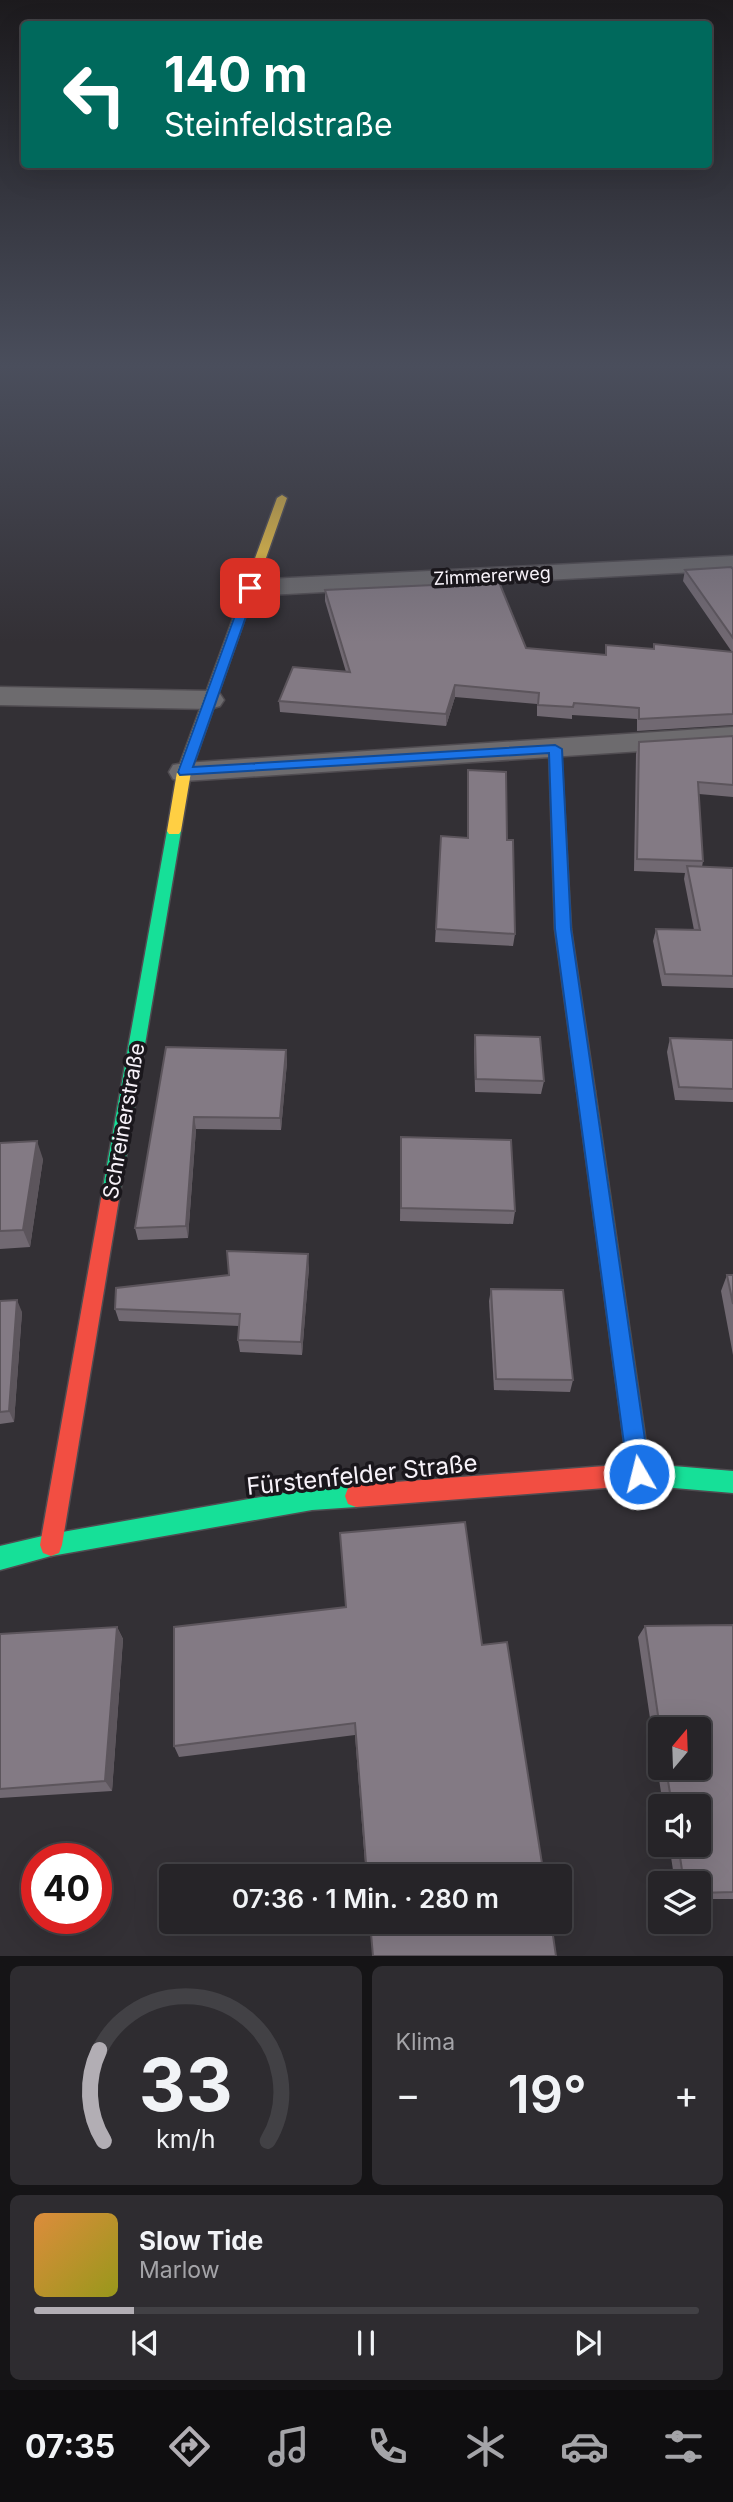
<!DOCTYPE html>
<html lang="de">
<meta charset="utf-8">
<style>
body{margin:0;font-family:Inter,sans-serif;background:#2e2c30;color:#f1f3f6;height:100vh;display:flex;flex-direction:column;font-size:26px;white-space:nowrap}
*{box-sizing:border-box;margin:0}
p{font-size:23px;color:#a4a4a8}
.icon{flex:none;width:38px;height:38px;fill:none;stroke:currentColor;stroke-width:2;stroke-linecap:round;stroke-linejoin:round}
.map{position:relative;height:1956px;overflow:hidden}
.side{display:flex;flex-direction:column;gap:10px;padding:10px;background:#151416;flex:1}
.side>*{flex:none}
.top-card{position:absolute;left:21px;top:21px;width:691px;height:147px;border-radius:7px;box-shadow:0 7px 28px #0002,0 0 0 2px #424145;background:#00695c;color:#fff;overflow:hidden}
.needle{width:46px;rotate:19deg}
.buttons{position:absolute;left:648px;top:1717px;display:grid;gap:14px}
.buttons a{display:grid;place-items:center;width:63px;height:63px;border-radius:7px;background:#262428;box-shadow:0 7px 28px #0002,0 0 0 2px #424145;font-size:35px}
.speed{position:absolute;left:21px;top:1843px;display:flex;gap:14px;font-size:35px;font-weight:700;text-align:center}
.speed>*{display:grid;place-content:center;width:91px;height:91px;border-radius:50%;background:#262428;box-shadow:0 7px 28px #0002,0 0 0 2px #424145;line-height:1}
.speed .limit{border:10px solid #d22;background:#fff;color:#111}
.pin{position:absolute;display:grid;place-items:center;width:60px;height:60px;color:#fff;margin:-30px;border-radius:14px;box-shadow:0 4px 10px #0006}
.me{position:absolute;width:77px;margin:-38px;rotate:352deg;stroke-linejoin:round;filter:drop-shadow(0 0 5px #0008)}
.turn{display:flex;align-items:center;gap:24px;height:147px;padding:0 28px;font-size:32px}
.turn .icon{width:91px;height:91px;stroke-width:2.5}
.turn b{display:block;font-size:49px;line-height:60px}
.big{font-size:52px;font-weight:600;line-height:1.1}
.side .tile{flex:1;display:flex;flex-direction:column;justify-content:center;gap:10px;min-width:0;padding:0 24px;border-radius:10px;background:#2e2c30}
.side .dial{align-items:center;gap:0}
.dial svg{height:182px;overflow:visible;fill:none;stroke:#424145;stroke-width:7;stroke-linecap:round;text-anchor:middle}
.dial text{fill:#f1f3f6;stroke:none}
.song{display:flex;align-items:center;gap:21px}
.cover{width:84px;height:84px;border-radius:10px;background:linear-gradient(135deg,hsl(30 70% 55%),hsl(60 70% 35%))}
.played{height:7px;border-radius:4px;background:linear-gradient(90deg,#b2aeb4 15%,#424145 15%)}
.keys{display:flex;justify-content:space-around;direction:ltr}
.heat{display:flex;justify-content:space-between;align-items:center;font-size:38px;direction:ltr}
.side .tiles{flex:1;display:grid;gap:10px;grid-template-columns:1fr 1fr}
.tile:last-child{grid-column:span 2}
.trip{position:absolute;left:159px;top:1864px;width:413px;height:70px;border-radius:7px;background:#262428;box-shadow:0 7px 28px #0002,0 0 0 2px #424145;font-weight:600;line-height:70px;text-align:center}
.tab-bar{display:flex;height:112px;justify-content:space-around;align-items:center;background:#0f0e10;color:#a4a4a8}
.tab-bar .icon{width:49px;height:49px}
.tab-bar .selected{color:#b2aeb4}
.tab-bar b{font-size:32px;color:#f1f3f6}
.map>svg:first-child{display:block}
.lines{fill:none;stroke-linecap:round;stroke-linejoin:round}
.street-casing{stroke:#504c51;stroke-width:3}
.fast-casing{stroke:#504c51;stroke-width:3}
.slow-casing{stroke:#504c51;stroke-width:3}
.jam-casing{stroke:#504c51;stroke-width:3}
.street{fill:#6d6b6e;fill-rule:evenodd}
.fast{fill:#16e098;fill-rule:evenodd}
.slow{fill:#ffcf43;fill-rule:evenodd}
.jam{fill:#f24e42;fill-rule:evenodd}
.wall{fill:#716972;fill-rule:evenodd}
.shaded-wall{fill:#5c555c}
.building{fill:#837a84;stroke:#5c555c;stroke-width:2}
.route{fill:#1a73e8;stroke:#114b97;stroke-width:2}
.labels{text-anchor:middle;stroke-width:7;stroke-linejoin:round;paint-order:stroke}
.far-street-label{font-size:18px;fill:#f7f2f9;stroke:#1a171c}
.street-label{font-size:21px;fill:#f7f2f9;stroke:#1a171c}
.near-street-label{font-size:24px;fill:#f7f2f9;stroke:#1a171c}
</style>
<div class="map">
<svg width="733" height="1956" viewBox="0 0 733 1956">
<rect width="100%" height="100%" fill="#333035"/>
<g class="lines">
<g class="street-casing">
<g id="street">
<path d="M733,556v14l-483,26 -9,-3 -4,-5 4,-5 9,-3z"/>
<path d="M0,687l210,4 10,3 4,6 -4,6 -10,3 -210,-4z"/>
<path d="M733,727v18l-549,36 -11,-2 -4,-7 4,-7 11,-2z"/>
</g>
</g>
<g class="fast-casing">
<g id="fast">
<path d="M174,827l7,4 -61,362 -2,5 -7,3 -7,-3 -2,-5 65,-362z"/>
<path d="M586,1084l6,2 3,5 54,373 84,7v22l-94,-8 -21,2 -8,-3 -3,-8 3,-8 17,-4 -50,-373 3,-5z"/>
<path d="M356,1485l8,3 3,8 -3,8 -8,3 -44,3 -261,46 -51,14v-24l51,-12 261,-46z"/>
</g>
</g>
<g class="slow-casing">
<path id="slow" d="M282,495l5,3 -96,274 -10,59 -2,3h-10l-2,-3 10,-59 100,-274z"/>
</g>
<g class="jam-casing">
<g id="jam">
<path d="M555,745l6,4 10,180 24,162 -3,5 -6,2 -6,-2 -3,-5 -22,-162 -6,-180z"/>
<path d="M111,1185l7,3 2,5 -58,352 -3,8 -8,3 -8,-3 -3,-8 62,-352 2,-5z"/>
<path d="M618,1465l8,3 3,8 -3,8 -8,3 -262,20 -8,-3 -3,-8 3,-8 8,-3z"/>
</g>
</g>
<use href="#street" class="street"/>
<use href="#fast" class="fast"/>
<use href="#slow" class="slow"/>
<use href="#jam" class="jam"/>
</g>
<g class="wall">
<path d="M733,569v156l-96,6v-12l-65,-4v4l-35,-3v-12l-82,-7 -9,29 -166,-14 -1,-11 67,-29 -21,-71v-11l201,58 79,7 1,-10 47,4 1,-5 78,8 -49,-71 2,-11z"/>
<path d="M733,736v61l-34,-3 4,67 -1,6 31,1v120l-71,-2 -9,-45 3,-12 38,1 -10,-51 1,-6 -51,-2 2,-117 3,-12z"/>
<path d="M468,770l39,70 8,94 -2,12 -78,-4 6,-106 26,2z"/>
<path d="M475,1035l69,46 -3,13 -66,-2 -1,-44z"/>
<path d="M670,1038l63,2v62l-58,-2 -8,-48z"/>
<path d="M166,1047l120,3 1,12 -6,68 -85,-1 -8,109 -50,2 -3,-12z"/>
<path d="M401,1137l114,74 -2,13 -113,-3z"/>
<path d="M0,1143l43,16 -13,88 -30,2z"/>
<path d="M309,1267l-7,88 -62,-3 -2,-12 1,-14 -120,-5 -4,-12z"/>
<path d="M727,1275h6v80l-12,-64z"/>
<path d="M491,1289l82,91 -3,12 -76,-2 -5,-89z"/>
<path d="M0,1301l22,11 -8,110 -14,2z"/>
<path d="M340,1533l142,112 62,231h-178l-11,-141 -176,22 -5,-11 172,-139z"/>
<path d="M733,1625v274h-35v-16h-23l-6,-39h29v-38h-35l-25,-169 7,-11zM660,1729h38v39h-38z"/>
<path d="M117,1627l6,12 -11,152 -112,7v-164z"/>
</g>
<g class="shaded-wall">
<path d="M455,685v12l-9,29v-12z"/>
<path d="M286,1050l1,12 -6,68 -1,-12z"/>
<path d="M194,1117l2,12 -8,109 -2,-12z"/>
<path d="M37,1141l6,18 -13,88 -7,-17z"/>
<path d="M308,1254l1,13 -7,88 -1,-13z"/>
<path d="M17,1300l5,12 -8,110 -5,-11z"/>
<path d="M117,1627l6,12 -11,152 -7,-10z"/>
</g>
<g class="building">
<path d="M731,567l2,2v69l-48,-68z"/>
<path d="M499,582l27,66 80,7v-10l48,4v-5l79,8v62l-94,5v-11l-65,-5 -1,4 -35,-2 1,-12 -84,-8 -9,29 -167,-13 14,-34 57,5 -25,-82z"/>
<path d="M733,736v49l-35,-3 5,79 -66,-2 2,-117z"/>
<path d="M468,770l38,2 1,68h6l2,94 -79,-5 5,-93 27,2z"/>
<path d="M687,866l46,2v108l-68,-2 -9,-45 44,1z"/>
<path d="M475,1035l65,2 4,44 -68,-2z"/>
<path d="M670,1038l63,2v49l-54,-2z"/>
<path d="M166,1047l120,3 -6,68 -86,-1 -8,109 -51,2z"/>
<path d="M401,1137l110,3 4,71 -114,-3z"/>
<path d="M37,1141l-14,89 -23,1v-88z"/>
<path d="M227,1251l81,3 -7,88 -63,-2 2,-26 -125,-5 1,-21 113,-13z"/>
<path d="M727,1275h6v29z"/>
<path d="M491,1289l72,1 10,90 -77,-1z"/>
<path d="M17,1300l-8,111 -9,1v-111z"/>
<path d="M465,1522l17,123 25,-3 37,234h-177l-12,-153 -181,23v-119l172,-20 -6,-74z"/>
<path d="M733,1625v267l-35,1v-10h-14l-6,-39h20v-38h-26l-6,-38h32v-39h-38l-15,-103z"/>
<path d="M117,1627l-12,154 -105,8v-155z"/>
<path d="M370,1922h181l5,34h-183z"/>
</g>
<linearGradient id="sky" x2="0" y2="1"><stop stop-color="#1c1a1d"/><stop offset="0.57" stop-color="#4a4e5c"/><stop offset="1" stop-color="#4a4e5c" stop-opacity="0"/></linearGradient>
<rect width="733" height="642" fill="url(#sky)"/>
<path class="route" d="M250,585l6,3 -63,179 362,-22 7,4 9,180 79,545 -3,8 -8,3 -8,-3 -3,-8 -73,-545 -6,-176 -369,22 -2,-3 67,-184z"/>
<g class="labels">
<g class="far-street-label">
<text transform="translate(492 576) rotate(-3)" y="6">Zimmererweg</text>
</g>
<g class="street-label">
<text transform="translate(124 1121) rotate(-80)" y="7">Schreinerstraße</text>
</g>
<g class="near-street-label">
<text transform="translate(362 1475) rotate(-6)" y="8">Fürstenfelder Straße</text>
</g>
</g>
</svg>
<div class="buttons">
<a><svg class="needle" viewBox="-14 -14 28 28"><path d="M0-13l5 13h-10z" fill="#e53935"/><path d="M0 13l5-13h-10z" fill="#a4a4a8"/></svg></a>
<a><svg class="icon" aria-label="sound" viewBox="0 0 24 24"><path d="M4 9h4l5-4v14l-5-4H4zM17 9q2 3 0 6"/></svg></a>
<a><svg class="icon" aria-label="layers" viewBox="0 0 24 24"><path d="M12 4l9 5-9 5-9-5zM3 14l9 5 9-5"/></svg></a>
</div>
<div class="speed"><div class="limit">40</div></div>
<div class="pin" style="left:250px;top:588px;background:#d93025"><svg class="icon" aria-label="arrive" viewBox="0 0 24 24"><path d="M6 21V4h12l-3 4 3 4H6"/></svg></div>
<svg class="me" style="left:639px;top:1474px" viewBox="-20 -20 40 40"><circle r="17" fill="#1a73e8" stroke="#fff" stroke-width="3"/><path d="M0-11L8 9 0 5-8 9z" fill="#fff"/></svg>
<div class="trip">07:36 · 1 Min. · 280 m</div>
<div class="top-card">
<div class="turn"><svg class="icon" aria-label="left" viewBox="0 0 24 24"><path d="M17 20v-9H6M10 6l-5 5 5 5"/></svg><div><b>140 m</b>Steinfeldstraße</div></div>
</div>
</div>
<section class="side">
<div class="tiles">
<div class="tile dial"><svg viewBox="0 0 100 80">
<path d="M14 69A42 42 0 1 1 86 69"/>
<path d="M14 69A42 42 0 0 1 12 29" stroke="#b2aeb4"/>
<text x="50" y="56" font-size="32" font-weight="700">33</text>
<text x="50" y="72" font-size="11">km/h</text>
</svg></div>
<div class="tile"><p>Klima</p>
<div class="heat"><a>−</a><b class="big">19°</b><a>+</a></div>
</div>
<div class="tile">
<div class="song"><i class="cover"></i><div><b>Slow Tide</b><p>Marlow</p></div></div>
<div class="played"></div>
<div class="keys"><svg class="icon" aria-label="previous" viewBox="0 0 24 24"><path d="M18 5L8 12l10 7zM5 5v14"/></svg><svg class="icon" aria-label="pause" viewBox="0 0 24 24"><path d="M8 5v14M16 5v14"/></svg><svg class="icon" aria-label="next" viewBox="0 0 24 24"><path d="M6 5l10 7-10 7zM19 5v14"/></svg></div>
</div>
</div>
</section>
<nav class="tab-bar">
<b>07:35</b>
<svg class="icon selected" aria-label="directions" viewBox="0 0 24 24"><path d="M12 3l9 9-9 9-9-9zM9 14v-3h6M13 9l2 2-2 2"/></svg>
<svg class="icon" aria-label="music" viewBox="0 0 24 24"><path d="M9 18V5l10-2v13"/><circle cx="6" cy="18" r="3"/><circle cx="16" cy="16" r="3"/></svg>
<svg class="icon" aria-label="phone" viewBox="0 0 24 24"><path d="M5 4h4l2 5-3 2q2 4 5 5l2-3 5 2v4C11 20 4 13 5 4z"/></svg>
<svg class="icon" aria-label="climate" viewBox="0 0 24 24"><path d="M12 3v18M4 7l16 10M4 17L20 7"/></svg>
<svg class="icon" aria-label="car" viewBox="0 0 24 24"><path d="M5 17H2v-5l4-1 3-4h7l3 4 3 1v5h-3M9 17h6M6 11h13"/><circle cx="7" cy="17" r="2"/><circle cx="17" cy="17" r="2"/></svg>
<svg class="icon" aria-label="filters" viewBox="0 0 24 24"><path d="M4 7h16M4 17h16"/><circle cx="9" cy="7" r="2"/><circle cx="15" cy="17" r="2"/></svg>
</nav>
